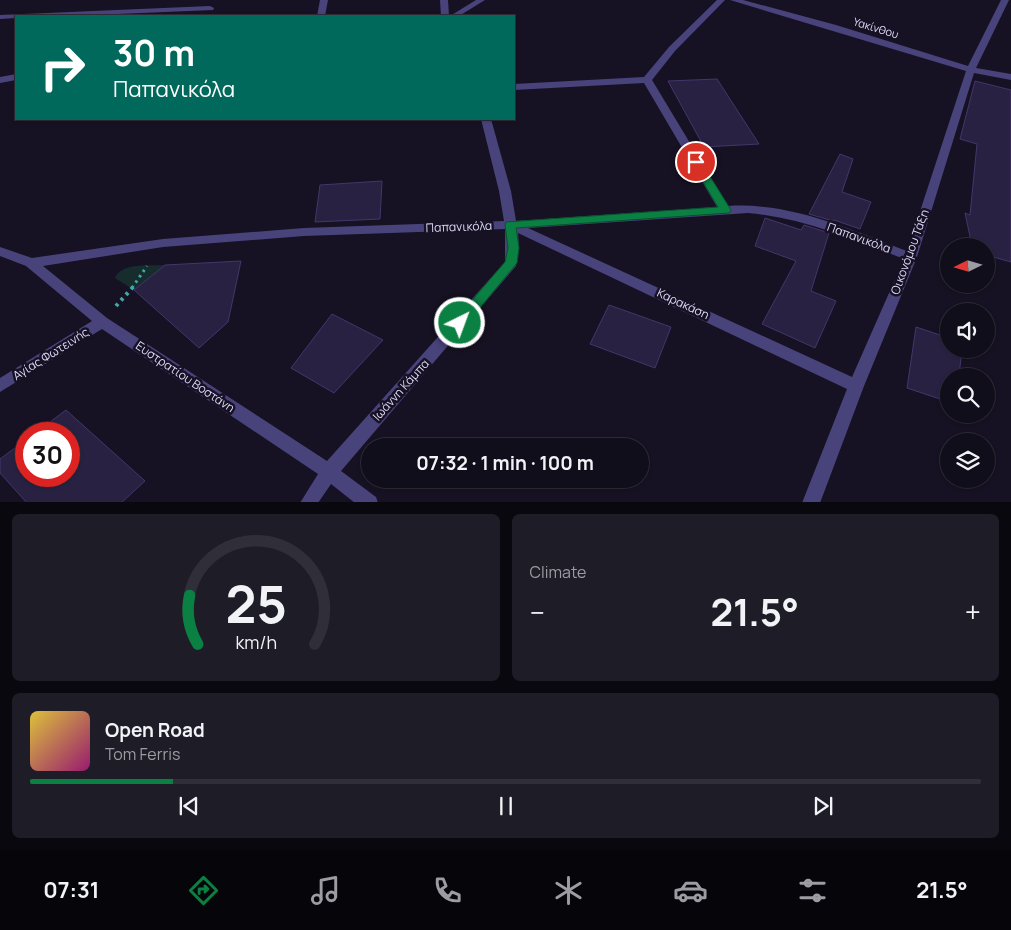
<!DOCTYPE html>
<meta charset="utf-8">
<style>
body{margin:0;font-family:Manrope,sans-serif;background:#1e1c27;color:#f1f3f6;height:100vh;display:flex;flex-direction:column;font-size:19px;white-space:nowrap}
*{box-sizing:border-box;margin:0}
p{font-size:16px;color:#9c9ca2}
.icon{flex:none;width:28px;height:28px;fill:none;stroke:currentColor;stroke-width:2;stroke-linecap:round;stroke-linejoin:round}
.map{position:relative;height:502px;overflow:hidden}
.sheet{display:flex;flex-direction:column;gap:12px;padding:12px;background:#09080e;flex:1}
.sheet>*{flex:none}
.banner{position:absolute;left:15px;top:15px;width:500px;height:105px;border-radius:0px;box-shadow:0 1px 4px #0004,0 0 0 1px #302e39;background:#00695c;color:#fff;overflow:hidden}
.needle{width:32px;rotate:265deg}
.controls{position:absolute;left:940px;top:238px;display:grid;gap:10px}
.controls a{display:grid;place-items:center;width:55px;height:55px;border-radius:50%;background:#100e1a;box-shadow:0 1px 4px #0004,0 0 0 1px #302e39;font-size:25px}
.speed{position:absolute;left:15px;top:422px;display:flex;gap:10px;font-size:25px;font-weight:700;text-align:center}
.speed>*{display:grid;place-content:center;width:65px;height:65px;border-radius:50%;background:#100e1a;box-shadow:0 1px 4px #0004,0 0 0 1px #302e39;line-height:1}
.speed .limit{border:8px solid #d22;background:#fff;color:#111}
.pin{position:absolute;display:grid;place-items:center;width:42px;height:42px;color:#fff;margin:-21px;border:2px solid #fff;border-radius:50%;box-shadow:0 1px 5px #0007}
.me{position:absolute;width:55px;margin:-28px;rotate:42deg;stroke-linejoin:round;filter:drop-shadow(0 0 4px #0008)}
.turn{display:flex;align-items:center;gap:18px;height:105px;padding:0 15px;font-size:22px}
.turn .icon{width:65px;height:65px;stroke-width:2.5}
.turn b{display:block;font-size:35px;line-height:42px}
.big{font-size:38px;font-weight:700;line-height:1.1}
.sheet .tile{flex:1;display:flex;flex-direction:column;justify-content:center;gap:8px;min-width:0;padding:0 18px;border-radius:8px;background:#1e1c27}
.sheet .dial{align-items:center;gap:0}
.dial svg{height:130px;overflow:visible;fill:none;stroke:#302e39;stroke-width:7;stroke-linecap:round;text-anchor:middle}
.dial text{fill:#f1f3f6;stroke:none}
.song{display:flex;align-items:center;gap:15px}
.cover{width:60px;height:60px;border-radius:8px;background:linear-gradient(135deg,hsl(50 70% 55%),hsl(320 70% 35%))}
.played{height:5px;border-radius:2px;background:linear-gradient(90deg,#0b8043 15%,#302e39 15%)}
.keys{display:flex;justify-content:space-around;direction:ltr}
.heat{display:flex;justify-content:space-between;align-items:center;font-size:28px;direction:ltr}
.sheet .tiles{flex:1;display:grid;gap:12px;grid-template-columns:1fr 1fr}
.tile:last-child{grid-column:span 2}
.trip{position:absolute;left:361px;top:438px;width:288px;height:50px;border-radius:25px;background:#100e1a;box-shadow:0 1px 4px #0004,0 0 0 1px #302e39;font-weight:700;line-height:50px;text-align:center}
.tab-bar{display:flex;height:80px;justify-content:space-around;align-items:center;background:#06060a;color:#9c9ca2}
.tab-bar .icon{width:35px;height:35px}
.tab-bar .active{color:#0b8043}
.tab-bar b{font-size:22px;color:#f1f3f6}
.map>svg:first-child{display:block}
.green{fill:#162c2d}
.building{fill:#292142;stroke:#43366b}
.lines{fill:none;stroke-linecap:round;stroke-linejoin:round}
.path-far1{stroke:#40a8a7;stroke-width:3;stroke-dasharray:2.5 4;stroke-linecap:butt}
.path{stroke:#40a8a7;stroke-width:4;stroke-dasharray:3 4.5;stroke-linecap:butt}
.minor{fill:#49437c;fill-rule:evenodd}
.route{fill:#0b8043;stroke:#07532c}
.labels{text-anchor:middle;stroke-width:5;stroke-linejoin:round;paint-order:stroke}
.far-street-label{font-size:11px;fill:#dfdafa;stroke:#161223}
.street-label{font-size:12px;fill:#dfdafa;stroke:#161223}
</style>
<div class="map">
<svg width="1011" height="503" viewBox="0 0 1011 503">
<rect width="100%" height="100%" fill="#161223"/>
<path class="green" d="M165,265l-31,25 -19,-12c7,-16 35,-12 50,-13z"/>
<g class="building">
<path d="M717,79l42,65 -55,3 -36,-66z"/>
<path d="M975,81l36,9v172l-25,-7v-9h-14l-7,-33 5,2 7,-71 -17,-5z"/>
<path d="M840,154l13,5 -11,33 29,10 -11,27 -26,-9 -1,1 -24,-7z"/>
<path d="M382,181l-2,38 -65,3 5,-37z"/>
<path d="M765,218l36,12 3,-5 25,8 -18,58 25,10 -21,47 -53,-24 34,-63 -41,-15z"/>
<path d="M241,261l-13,61 -29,26 -65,-58 31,-25z"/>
<path d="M609,305l62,22 -16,41 -65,-24z"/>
<path d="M332,314l51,26 -49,53 -43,-25z"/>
<path d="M916,327l33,11v11h13l-3,27h-10v26l-42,-14z"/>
<path d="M66,410l79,71 -24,22h-94l-27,-30v-14l26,-19v36h43v-42h-35z"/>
</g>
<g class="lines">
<path class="path-far1" d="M132,288l15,-22"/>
<path class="path" d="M116,306l17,-19"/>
<g class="minor">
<path d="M320,0h8l-3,16h-8z"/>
<path d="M440,0h8l1,16h-8z"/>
<path d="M476,0h9l-26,16h-9z"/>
<path d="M717,0h8l-50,51 -23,29 76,126c63,-4 121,23 179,45l59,-180 -236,-71h13l93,25 132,41 33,-66h8l-33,68 35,6v6l-37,-7 -57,184 -53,129 -44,117h-18l45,-114 -329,-156 1,14 -3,19 -175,205 35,26 2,6h-23l-24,-19 -13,19h-18l18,-29 -216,-145 -102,63v-14l92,-57 -66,-55 -26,-10v-9l32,11 131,-19 141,-11 200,-7 -5,-30 -18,-72h10l20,72 5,30 201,-14 -73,-124 -130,7v-6l130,-7 25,-30zM748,213c55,5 105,26 156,46l-52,118 -324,-149zM505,229v33l-178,199 -220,-143 -64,-52 120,-19 141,-11z"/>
<path d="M210,6l4,2 -1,2 -143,6h-54v2l-16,1v-4z"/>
<path d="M16,74v6l-16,3v-6z"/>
</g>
</g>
<path class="route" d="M696,159l5,3 30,48 -2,3 -213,15 3,20 -2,15 -53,64h-9l-2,-4 2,-3 50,-58 3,-14 -3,-23 1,-3 212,-15 -27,-45z"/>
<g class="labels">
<g class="far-street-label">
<text transform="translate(876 28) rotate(17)" y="4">Υακίνθου</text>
</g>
<g class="street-label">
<text transform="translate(459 227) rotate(-2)" y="4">Παπανικόλα</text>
<text transform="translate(859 238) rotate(20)" y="4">Παπανικόλα</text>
<text transform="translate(910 252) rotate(-70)" y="4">Οικονόμου Τάξη</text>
<text transform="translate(683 304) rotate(25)" y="4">Καρακάση</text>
<text transform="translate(51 354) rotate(-32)" y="4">Αγίας Φωτεινής</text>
<text transform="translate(185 377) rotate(34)" y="4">Ευστρατίου Βοστάνη</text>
<text transform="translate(401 390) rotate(-48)" y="4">Ιωάννη Κάμπα</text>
</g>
</g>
</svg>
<div class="controls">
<a><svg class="needle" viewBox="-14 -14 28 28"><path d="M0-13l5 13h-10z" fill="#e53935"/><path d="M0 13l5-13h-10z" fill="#9c9ca2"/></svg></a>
<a><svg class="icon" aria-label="sound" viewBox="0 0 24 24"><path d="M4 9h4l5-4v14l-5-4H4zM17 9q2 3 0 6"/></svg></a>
<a><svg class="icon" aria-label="search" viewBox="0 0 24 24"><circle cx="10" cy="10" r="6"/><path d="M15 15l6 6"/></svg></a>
<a><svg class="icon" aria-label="layers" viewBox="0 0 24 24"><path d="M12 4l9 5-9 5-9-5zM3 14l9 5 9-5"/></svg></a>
</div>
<div class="speed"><div class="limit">30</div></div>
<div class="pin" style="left:696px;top:162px;background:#d93025"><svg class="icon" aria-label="arrive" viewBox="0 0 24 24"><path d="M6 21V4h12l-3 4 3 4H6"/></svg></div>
<svg class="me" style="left:460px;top:323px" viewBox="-20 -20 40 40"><circle r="17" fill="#0b8043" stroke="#fff" stroke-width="3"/><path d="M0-11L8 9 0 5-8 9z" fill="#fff"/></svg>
<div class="trip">07:32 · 1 min · 100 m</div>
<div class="banner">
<div class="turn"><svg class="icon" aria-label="right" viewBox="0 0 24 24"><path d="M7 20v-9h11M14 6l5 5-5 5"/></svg><div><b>30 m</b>Παπανικόλα</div></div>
</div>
</div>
<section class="sheet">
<div class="tiles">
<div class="tile dial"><svg viewBox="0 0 100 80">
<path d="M14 69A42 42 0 1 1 86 69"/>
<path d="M14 69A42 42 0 0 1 9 39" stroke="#0b8043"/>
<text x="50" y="56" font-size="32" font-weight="700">25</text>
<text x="50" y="72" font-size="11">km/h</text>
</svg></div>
<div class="tile"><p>Climate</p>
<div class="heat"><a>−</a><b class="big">21.5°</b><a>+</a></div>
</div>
<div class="tile">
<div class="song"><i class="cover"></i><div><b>Open Road</b><p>Tom Ferris</p></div></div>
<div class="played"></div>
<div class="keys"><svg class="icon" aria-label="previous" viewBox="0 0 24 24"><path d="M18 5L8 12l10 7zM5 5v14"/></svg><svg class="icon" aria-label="pause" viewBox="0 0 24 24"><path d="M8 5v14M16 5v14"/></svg><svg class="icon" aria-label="next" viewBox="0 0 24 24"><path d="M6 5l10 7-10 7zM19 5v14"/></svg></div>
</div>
</div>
</section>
<nav class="tab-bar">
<b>07:31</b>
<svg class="icon active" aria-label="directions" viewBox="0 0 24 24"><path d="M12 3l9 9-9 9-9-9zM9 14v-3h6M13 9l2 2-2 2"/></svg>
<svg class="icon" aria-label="music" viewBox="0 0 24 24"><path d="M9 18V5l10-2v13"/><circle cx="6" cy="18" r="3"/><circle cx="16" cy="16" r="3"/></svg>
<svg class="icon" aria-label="phone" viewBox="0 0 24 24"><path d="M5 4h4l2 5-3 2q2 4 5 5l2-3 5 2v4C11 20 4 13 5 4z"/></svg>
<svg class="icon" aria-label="climate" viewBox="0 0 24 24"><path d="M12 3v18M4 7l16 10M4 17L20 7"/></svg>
<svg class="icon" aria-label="car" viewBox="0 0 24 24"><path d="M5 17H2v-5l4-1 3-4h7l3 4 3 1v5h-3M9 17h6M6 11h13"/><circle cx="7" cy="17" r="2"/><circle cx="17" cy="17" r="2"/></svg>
<svg class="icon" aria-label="filters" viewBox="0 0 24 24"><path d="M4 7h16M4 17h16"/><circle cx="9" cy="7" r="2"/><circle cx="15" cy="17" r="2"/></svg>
<b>21.5°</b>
</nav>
